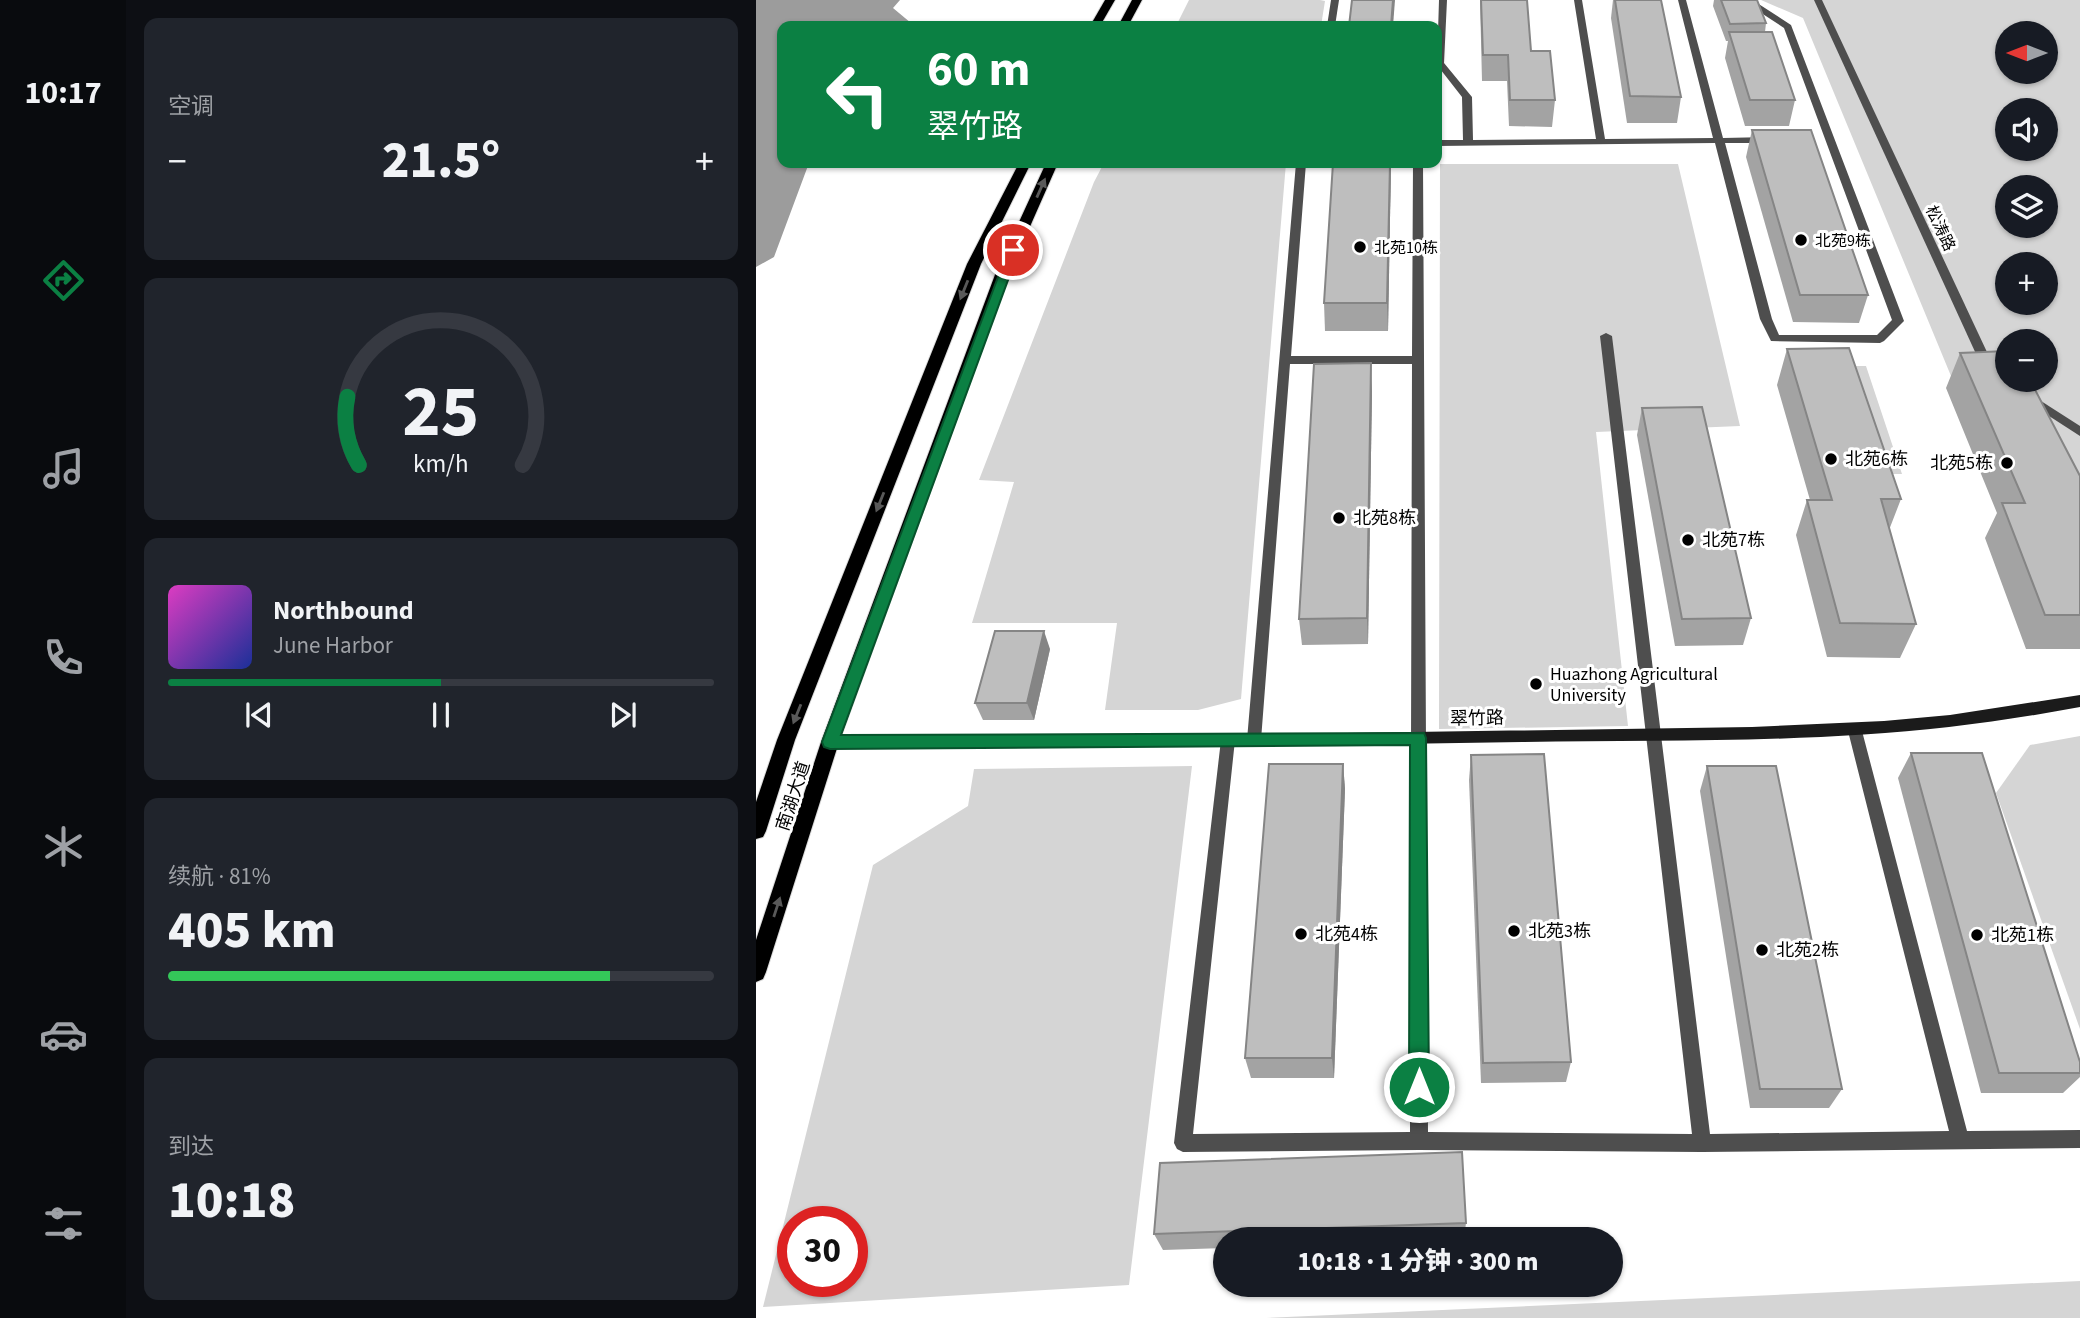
<!DOCTYPE html>
<html lang="zh">
<meta charset="utf-8">
<style>
body{margin:0;font-family:"Source Sans 3","Noto Sans SC",sans-serif;background:#20242c;color:#f1f3f6;height:100vh;display:flex;flex-direction:column;font-size:26px;white-space:nowrap}
*{box-sizing:border-box;margin:0}
p{font-size:23px;color:#9ea1a6}
.icon{flex:none;width:38px;height:38px;fill:none;stroke:currentColor;stroke-width:2;stroke-linecap:round;stroke-linejoin:round}
.map{position:relative;flex:1;overflow:hidden}
.panel{display:flex;flex-direction:column;gap:18px;padding:18px;background:#0d0f14;width:630px}
.panel>*{flex:none}
.top-card{position:absolute;left:21px;top:21px;width:665px;height:147px;border-radius:14px;box-shadow:0 2px 5px #0004;background:#0b8043;color:#fff;overflow:hidden}
.needle{width:46px;rotate:270deg}
.buttons{position:absolute;left:1239px;top:21px;display:grid;gap:14px}
.buttons a{display:grid;place-items:center;width:63px;height:63px;border-radius:50%;background:#171b24;box-shadow:0 2px 5px #0004;font-size:35px}
.speed{position:absolute;left:21px;top:1206px;display:flex;gap:14px;font-size:35px;font-weight:700;text-align:center}
.speed>*{display:grid;place-content:center;width:91px;height:91px;border-radius:50%;background:#171b24;box-shadow:0 2px 5px #0004;line-height:1}
.speed .limit{border:10px solid #d22;background:#fff;color:#111}
.pin{position:absolute;display:grid;place-items:center;width:60px;height:60px;color:#fff;margin:-30px;border:4px solid #fff;border-radius:50%;box-shadow:0 2px 7px #0007}
.me{position:absolute;width:77px;margin:-38px;rotate:0deg;stroke-linejoin:round;filter:drop-shadow(0 0 5px #0008)}
.turn{display:flex;align-items:center;gap:24px;height:147px;padding:0 35px;font-size:32px}
.turn .icon{width:91px;height:91px;stroke-width:2.5}
.turn b{display:block;font-size:49px;line-height:60px}
.big{font-size:52px;font-weight:800;line-height:1.1}
.panel .card{flex:1;display:flex;flex-direction:column;justify-content:center;gap:10px;min-width:0;padding:0 24px;border-radius:14px;background:#20242c}
.panel .dial{align-items:center;gap:0}
.dial svg{height:182px;overflow:visible;fill:none;stroke:#363941;stroke-width:7;stroke-linecap:round;text-anchor:middle}
.dial text{fill:#f1f3f6;stroke:none}
.song{display:flex;align-items:center;gap:21px}
.cover{width:84px;height:84px;border-radius:10px;background:linear-gradient(135deg,hsl(310 70% 55%),hsl(230 70% 35%))}
.played{height:7px;border-radius:4px;background:linear-gradient(90deg,#0b8043 50%,#363941 50%)}
.keys{display:flex;justify-content:space-around;direction:ltr}
.heat{display:flex;justify-content:space-between;align-items:center;font-size:38px;direction:ltr}
.charge{height:10px;border-radius:5px;background:linear-gradient(90deg,#34c759 81%,#363941 0)}
.trip{position:absolute;left:457px;top:1227px;width:410px;height:70px;border-radius:35px;background:#171b24;box-shadow:0 2px 5px #0004;font-weight:800;line-height:70px;text-align:center}
main{display:flex;flex:1;min-height:0}
.menu{display:flex;flex-direction:column;width:126px;justify-content:space-around;align-items:center;background:#090b0e;color:#9ea1a6}
.menu .icon{width:49px;height:49px}
.menu .active{color:#0b8043}
.menu b{font-size:32px;color:#f1f3f6}
.map>svg:first-child{display:block}
.green{fill:#d5d5d5;fill-rule:evenodd}
.water{fill:#9c9c9c}
.lines{fill:none;stroke-linecap:round;stroke-linejoin:round}
.primary-casing{stroke:#dbdbdb;stroke-width:2}
.street{fill:#4e4e4e;fill-rule:evenodd}
.secondary{fill:#1b1b1b;fill-rule:evenodd}
.primary{fill:#000;fill-rule:evenodd}
.wall{fill:#a3a3a3}
.shaded-wall{fill:#858585}
.building{fill:#bebebe;stroke:#858585;stroke-width:2}
.oneway{fill:#595959}
.route{fill:#0b8043;stroke:#07532c;stroke-width:2}
.poi-dot{fill:#000;stroke:#fff;stroke-width:2.5}
.labels{text-anchor:middle;stroke-width:6;stroke-linejoin:round;paint-order:stroke}
.far-street-label{font-size:16px;fill:#000;stroke:#fff}
.far-poi-label{font-size:16px;fill:#000;stroke:#fff;text-anchor:start}
.poi-label{font-size:18px;fill:#000;stroke:#fff;text-anchor:start}
.street-label{font-size:18px;fill:#000;stroke:#fff}
</style>
<main>
<nav class="menu">
<b>10:17</b>
<svg class="icon active" aria-label="directions" viewBox="0 0 24 24"><path d="M12 3l9 9-9 9-9-9zM9 14v-3h6M13 9l2 2-2 2"/></svg>
<svg class="icon" aria-label="music" viewBox="0 0 24 24"><path d="M9 18V5l10-2v13"/><circle cx="6" cy="18" r="3"/><circle cx="16" cy="16" r="3"/></svg>
<svg class="icon" aria-label="phone" viewBox="0 0 24 24"><path d="M5 4h4l2 5-3 2q2 4 5 5l2-3 5 2v4C11 20 4 13 5 4z"/></svg>
<svg class="icon" aria-label="climate" viewBox="0 0 24 24"><path d="M12 3v18M4 7l16 10M4 17L20 7"/></svg>
<svg class="icon" aria-label="car" viewBox="0 0 24 24"><path d="M5 17H2v-5l4-1 3-4h7l3 4 3 1v5h-3M9 17h6M6 11h13"/><circle cx="7" cy="17" r="2"/><circle cx="17" cy="17" r="2"/></svg>
<svg class="icon" aria-label="filters" viewBox="0 0 24 24"><path d="M4 7h16M4 17h16"/><circle cx="9" cy="7" r="2"/><circle cx="15" cy="17" r="2"/></svg>
</nav>
<section class="panel">
<div class="card"><p>空调</p>
<div class="heat"><a>−</a><b class="big">21.5°</b><a>+</a></div>
</div>
<div class="card dial"><svg viewBox="0 0 100 80">
<path d="M14 69A42 42 0 1 1 86 69"/>
<path d="M14 69A42 42 0 0 1 9 39" stroke="#0b8043"/>
<text x="50" y="56" font-size="32" font-weight="700">25</text>
<text x="50" y="72" font-size="11">km/h</text>
</svg></div>
<div class="card">
<div class="song"><i class="cover"></i><div><b>Northbound</b><p>June Harbor</p></div></div>
<div class="played"></div>
<div class="keys"><svg class="icon" aria-label="previous" viewBox="0 0 24 24"><path d="M18 5L8 12l10 7zM5 5v14"/></svg><svg class="icon" aria-label="pause" viewBox="0 0 24 24"><path d="M8 5v14M16 5v14"/></svg><svg class="icon" aria-label="next" viewBox="0 0 24 24"><path d="M6 5l10 7-10 7zM19 5v14"/></svg></div>
</div>
<div class="card"><p>续航 · 81%</p><b class="big">405 km</b><div class="charge"></div></div>
<div class="card"><p>到达</p><b class="big">10:18</b></div>
</section>
<div class="map">
<svg width="1324" height="1318" viewBox="0 0 1324 1318">
<rect width="100%" height="100%" fill="#fff"/>
<g class="green">
<path d="M433,0h131l5,1 -4,25h-145z"/>
<path d="M1005,0h319v479l-129,-103 -148,-358zM1251,33h39v39h-39zM1251,110h39v39h-39zM1251,187h39v39h-39zM1251,264h39v39h-39zM1251,341h39v39h-39z"/>
<path d="M348,163h182l-45,536 -43,11h-93l12,-87h-145l42,-141 -35,-2 115,-298z"/>
<path d="M684,164h238l62,262 -144,6 32,294 -189,3z"/>
<path d="M1077,366h33l36,108h-35z"/>
<path d="M1324,736v293l-84,-236 34,-48z"/>
<path d="M436,766l-63,519 -366,22 110,-442 95,-59 6,-37zM37,1222h59v59h-59z"/>
<path d="M1324,1281v37h-814z"/>
</g>
<path class="water" d="M0,0h144l-7,8 18,15 -3,3h-126v137h27l-35,94 -18,10z"/>
<g class="lines">
<g class="primary-casing">
<g id="primary">
<path d="M349,0h10l-15,26h-10z"/>
<path d="M376,0h10l-14,26h-10z"/>
<path d="M263,163h12l-50,101 -186,476 -29,91 -3,6 -7,2v-37l21,-62 190,-476z"/>
<path d="M290,163h12l-48,109 -171,470 -73,230 -3,7 -7,3v-42l65,-198 175,-470z"/>
</g>
</g>
<g class="street">
<path d="M575,0h8l-4,26h-8z"/>
<path d="M683,0h8l-3,63 28,34 1,43 123,-1 -22,-139h8l23,139 108,-1 -35,-138h8l37,138 46,-1 5,3 -5,3h-44l47,176 7,16h98l15,-15 -108,-292 -35,-23 -30,-5 35,1 37,24 113,296 -20,20 -4,2 -109,-2 -11,-22 -45,-176 -278,3v-6h26l-1,-43 -25,-32z"/>
<path d="M1058,0h8l172,367 -2,3h-8l-2,-3z"/>
<path d="M540,163h10l-15,193h121l1,-193h10l5,969 264,2 -92,-798 6,-3 6,3 98,798 239,-3 -101,-400 2,-4h10l2,4 105,400 113,-1v18l-378,4 -283,-2 -236,2 -6,-3 -3,-6 47,-403 2,-4 5,-2 5,2 2,4 -42,394 217,-2 2,-768h-122l-29,376 -2,4 -5,2 -5,-2 -2,-4z"/>
<path d="M1274,394l50,32v10l-54,-35 -2,-3z"/>
</g>
<path class="secondary" d="M1324,695v12c-43,8 -87,15 -131,20 -141,16 -285,13 -427,15 -231,4 -461,6 -692,6l-5,-2 -2,-4 2,-4 5,-2 452,-2 470,-7 132,-6 66,-6z"/>
<use href="#primary" class="primary"/>
</g>
<g class="wall">
<path d="M724,0h47l4,51 24,49 -3,27 -43,-1 -2,-45h-25z"/>
<path d="M857,0h48l20,97 -4,26h-50l-16,-105z"/>
<path d="M958,0h43l9,23 -1,9 30,68 -6,26h-44l-20,-68 3,-17h-2l-13,-35z"/>
<path d="M996,130l116,165 -9,28 -66,-1 -47,-165z"/>
<path d="M577,163h58l-3,168h-63l-1,-28z"/>
<path d="M1031,349l114,150 -12,31 27,94 -16,34 -73,-1 -31,-122 11,-35h3l-33,-115z"/>
<path d="M1204,353l120,123v173h-54l-41,-111 12,-25 -51,-125z"/>
<path d="M616,391l-4,253 -66,1 -3,-26z"/>
<path d="M886,408l109,210 -8,27 -68,1 -38,-211z"/>
<path d="M294,649l-16,71h-51l-8,-17z"/>
<path d="M1155,753l169,320v4l-17,16h-82l-83,-315z"/>
<path d="M715,755l100,307 -5,20 -85,1 -12,-303z"/>
<path d="M587,764l2,25 -11,289h-83l-6,-20z"/>
<path d="M951,766l135,323 -13,19h-79l-50,-317z"/>
<path d="M710,1223l-2,16h-239v9l-62,2 -9,-16z"/>
</g>
<g class="shaded-wall">
<path d="M637,0h2l-2,26h-2z"/>
<path d="M634,163h1l-3,168 -1,-28z"/>
<path d="M615,363l1,28 -4,253 -1,-26z"/>
<path d="M288,631l6,18 -16,71 -7,-17z"/>
<path d="M587,764l2,25 -11,289 -2,-20z"/>
</g>
<g class="building">
<path d="M596,0h41l-2,26h-42z"/>
<path d="M725,0h46l4,51h19l5,49h-45l-2,-45h-25z"/>
<path d="M859,0h46l20,97 -51,-1z"/>
<path d="M965,0h36l9,23 -36,1z"/>
<path d="M973,32h43l23,68h-45z"/>
<path d="M996,130h59l57,165h-68z"/>
<path d="M577,163h57l-3,140h-63z"/>
<path d="M1093,348l52,151h-20l35,125 -76,-1 -33,-123h25l-45,-151z"/>
<path d="M1251,351v29h23l50,96v139h-35l-43,-112h23l-65,-150z"/>
<path d="M615,363l-4,255 -68,1 15,-255z"/>
<path d="M946,407l49,211 -69,1 -40,-211z"/>
<path d="M239,631h49l-17,72h-52z"/>
<path d="M1155,753h71l98,309v11h-81z"/>
<path d="M788,754l27,308 -88,1 -12,-308z"/>
<path d="M513,764h74l-11,294h-87z"/>
<path d="M951,766h69l66,323h-82z"/>
<path d="M706,1152l4,71 -312,11 6,-71z"/>
</g>
<defs><path id="oneway-solid" d="M-6-.8H1V-3.2L6.5 0L1 3.2V.8H-6Z" transform="scale(1.75)"/></defs>
<g class="oneway">
<use href="#oneway-solid" transform="translate(285 188) rotate(-66)"/>
<use href="#oneway-solid" transform="translate(208 290) rotate(112)"/>
<use href="#oneway-solid" transform="translate(124 502) rotate(112)"/>
<use href="#oneway-solid" transform="translate(41 714) rotate(112)"/>
<use href="#oneway-solid" transform="translate(21 907) rotate(-72)"/>
</g>
<path class="route" d="M253,248l10,2 -178,485 583,-2 2,5 3,349 -3,7 -7,3 -7,-3 -3,-7 1,-342 -580,4 -6,-2 -2,-5z"/>
<g class="poi-dot">
<circle cx="1045" cy="240" r="7"/>
<circle cx="604" cy="247" r="7"/>
<circle cx="1075" cy="459" r="7"/>
<circle cx="1251" cy="463" r="7"/>
<circle cx="583" cy="518" r="7"/>
<circle cx="932" cy="540" r="7"/>
<circle cx="780" cy="684" r="7"/>
<circle cx="758" cy="931" r="7"/>
<circle cx="545" cy="934" r="7"/>
<circle cx="1221" cy="935" r="7"/>
<circle cx="1006" cy="950" r="7"/>
</g>
<g class="labels">
<g class="far-street-label">
<text transform="translate(1185 228) rotate(65)" y="6">松涛路</text>
</g>
<g class="far-poi-label">
<text x="1059" y="246">北苑9栋</text>
<text x="618" y="253">北苑10栋</text>
</g>
<g class="poi-label">
<text x="1089" y="465">北苑6栋</text>
<text x="1237" y="469" text-anchor="end">北苑5栋</text>
<text x="597" y="524">北苑8栋</text>
<text x="946" y="546">北苑7栋</text>
<text x="794" y="680">Huazhong Agricultural<tspan x="794" dy="21">University</tspan></text>
<text x="772" y="937">北苑3栋</text>
<text x="559" y="940">北苑4栋</text>
<text x="1235" y="941">北苑1栋</text>
<text x="1020" y="956">北苑2栋</text>
</g>
<g class="street-label">
<text transform="translate(721 718) rotate(-1)" y="6">翠竹路</text>
<text transform="translate(37 796) rotate(-72)" y="6">南湖大道</text>
</g>
</g>
</svg>
<div class="buttons">
<a><svg class="needle" viewBox="-14 -14 28 28"><path d="M0-13l5 13h-10z" fill="#e53935"/><path d="M0 13l5-13h-10z" fill="#9ea1a6"/></svg></a>
<a><svg class="icon" aria-label="sound" viewBox="0 0 24 24"><path d="M4 9h4l5-4v14l-5-4H4zM17 9q2 3 0 6"/></svg></a>
<a><svg class="icon" aria-label="layers" viewBox="0 0 24 24"><path d="M12 4l9 5-9 5-9-5zM3 14l9 5 9-5"/></svg></a>
<a>+</a>
<a>−</a>
</div>
<div class="speed"><div class="limit">30</div></div>
<div class="pin" style="left:257px;top:250px;background:#d93025"><svg class="icon" aria-label="arrive" viewBox="0 0 24 24"><path d="M6 21V4h12l-3 4 3 4H6"/></svg></div>
<svg class="me" style="left:663px;top:1087px" viewBox="-20 -20 40 40"><circle r="17" fill="#0b8043" stroke="#fff" stroke-width="3"/><path d="M0-11L8 9 0 5-8 9z" fill="#fff"/></svg>
<div class="trip">10:18 · 1 分钟 · 300 m</div>
<div class="top-card">
<div class="turn"><svg class="icon" aria-label="left" viewBox="0 0 24 24"><path d="M17 20v-9H6M10 6l-5 5 5 5"/></svg><div><b>60 m</b>翠竹路</div></div>
</div>
</div>
</main>
